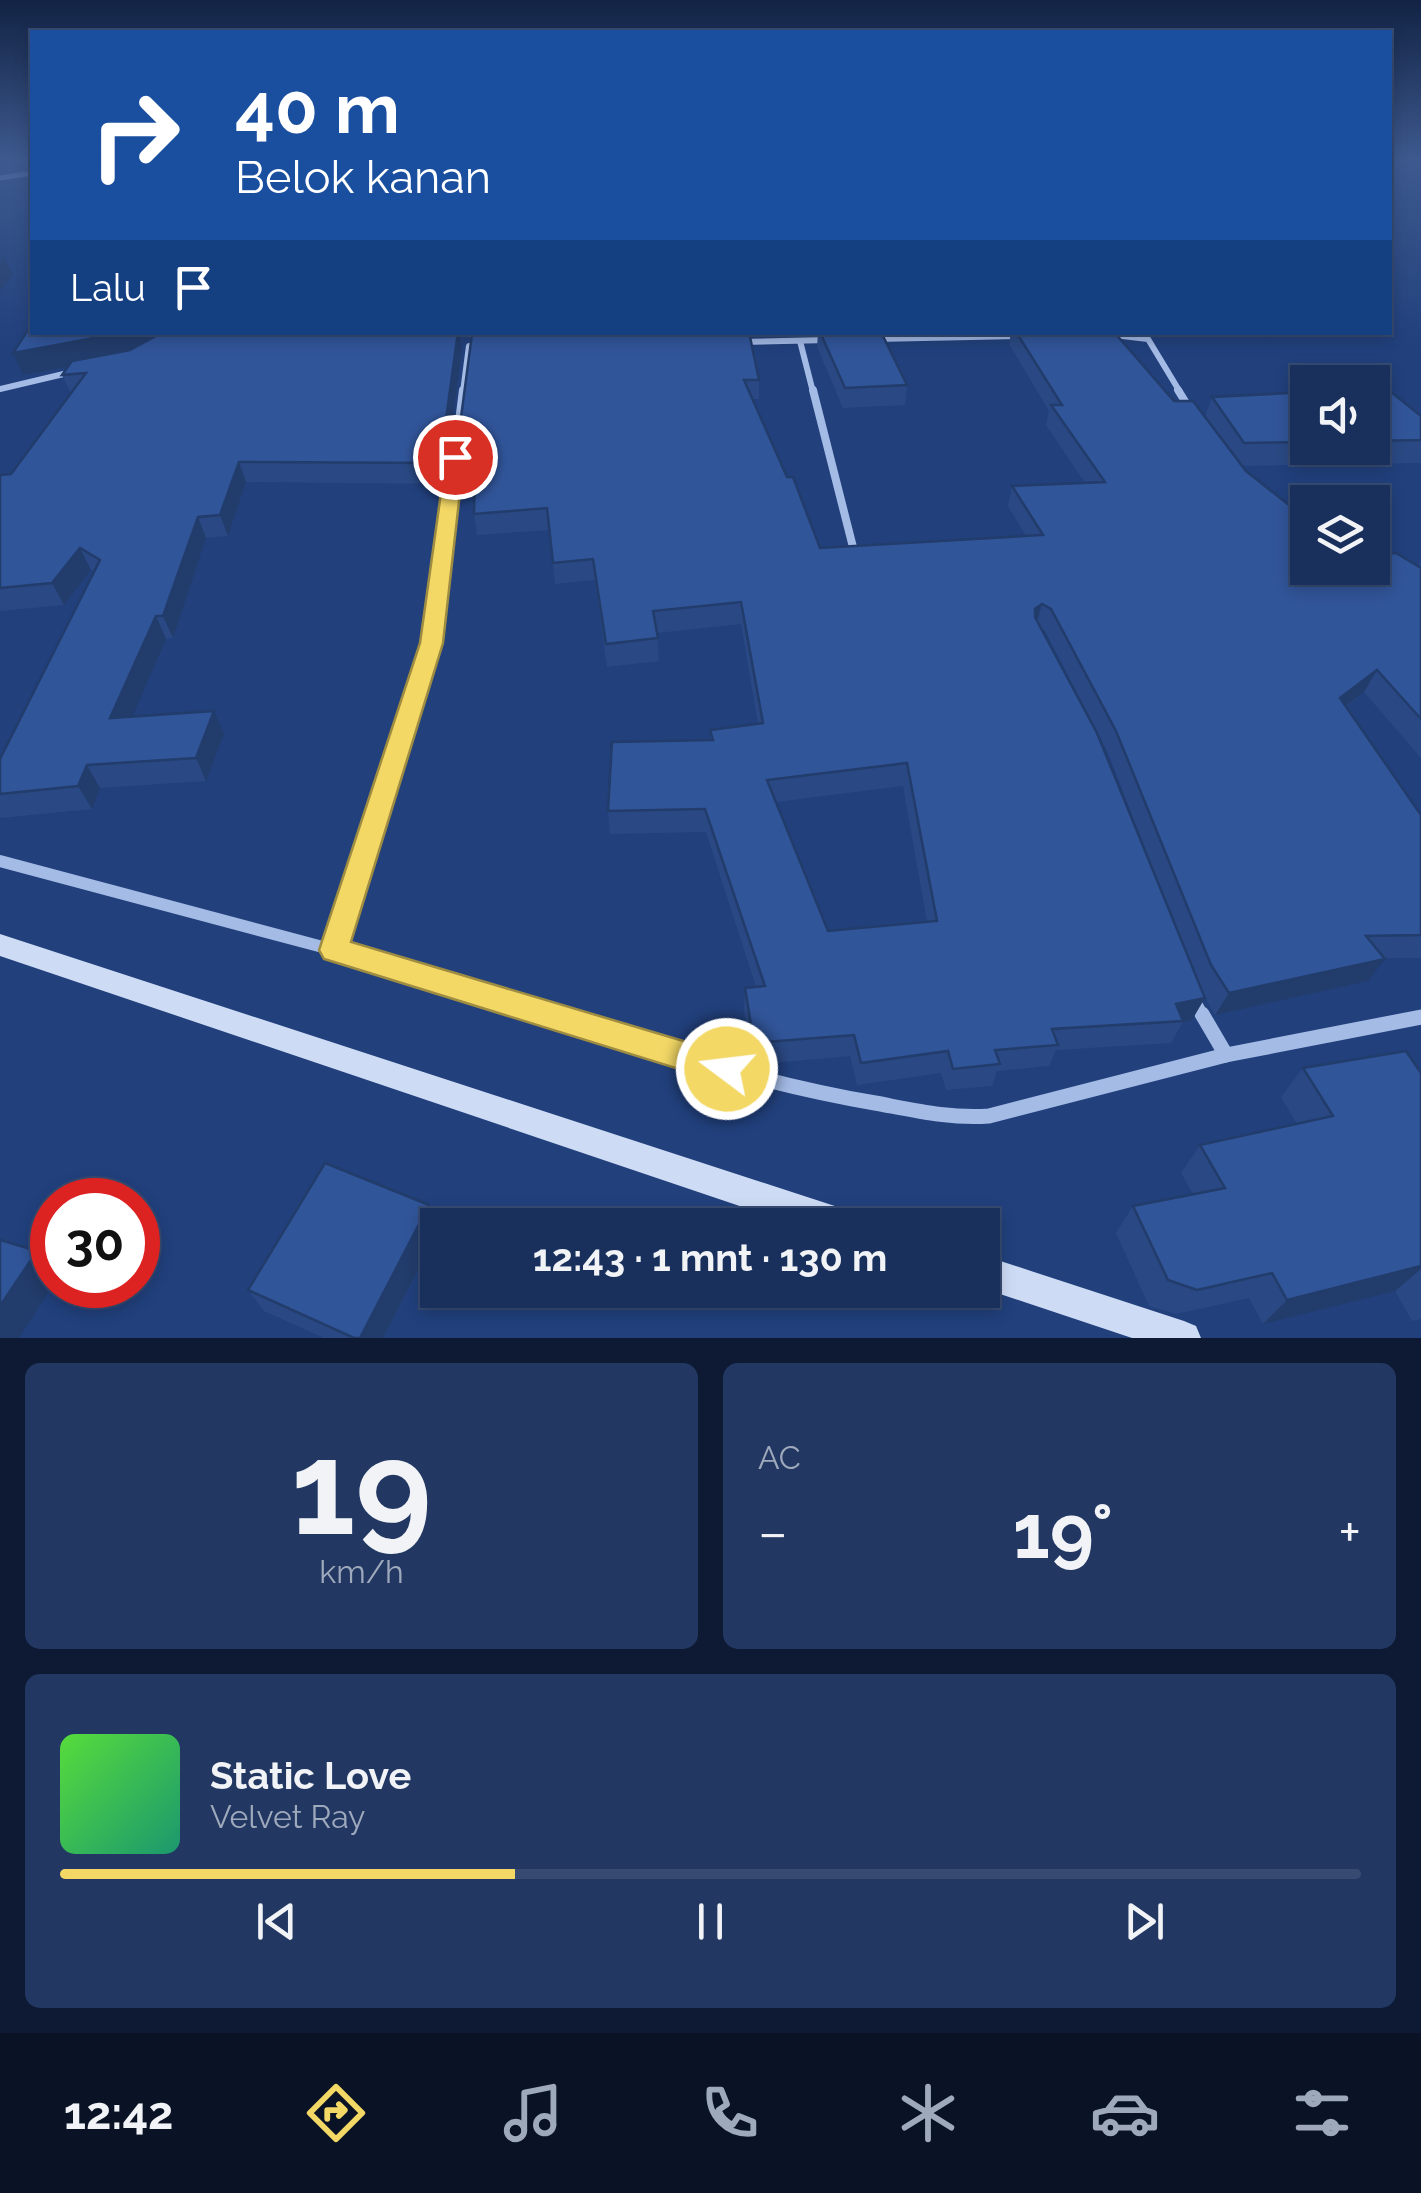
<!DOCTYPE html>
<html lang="id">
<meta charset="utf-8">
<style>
body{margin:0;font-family:Raleway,sans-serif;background:#223863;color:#f1f3f6;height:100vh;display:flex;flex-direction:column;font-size:38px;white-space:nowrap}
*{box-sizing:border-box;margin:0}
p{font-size:32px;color:#9fa9bc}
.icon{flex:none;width:55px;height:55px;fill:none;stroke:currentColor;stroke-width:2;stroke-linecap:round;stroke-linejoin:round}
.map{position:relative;height:1338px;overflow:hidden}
.side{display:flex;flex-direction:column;gap:25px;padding:25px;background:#0e1a33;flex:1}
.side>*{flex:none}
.top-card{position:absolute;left:30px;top:30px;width:1362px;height:305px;border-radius:0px;box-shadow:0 5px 15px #0003,0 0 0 2px #374b72;background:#1a4fa0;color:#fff;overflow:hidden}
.fabs{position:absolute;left:1290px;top:365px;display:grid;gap:20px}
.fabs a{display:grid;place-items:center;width:100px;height:100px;border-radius:0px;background:#19305d;box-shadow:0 5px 15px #0003,0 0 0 2px #374b72;font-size:50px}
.speed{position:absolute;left:30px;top:1178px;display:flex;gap:20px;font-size:50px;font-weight:700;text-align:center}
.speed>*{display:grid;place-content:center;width:130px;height:130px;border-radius:50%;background:#19305d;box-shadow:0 5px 15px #0003,0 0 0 2px #374b72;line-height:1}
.speed .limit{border:15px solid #d22;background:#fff;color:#111}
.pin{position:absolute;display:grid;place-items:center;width:85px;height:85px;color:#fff;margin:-42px;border:5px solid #fff;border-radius:50%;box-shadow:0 2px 10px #0007}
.me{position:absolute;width:110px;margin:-55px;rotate:285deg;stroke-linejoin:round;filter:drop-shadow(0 0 8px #0008)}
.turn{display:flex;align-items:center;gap:35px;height:210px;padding:0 40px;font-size:45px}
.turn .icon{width:130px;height:130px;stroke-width:2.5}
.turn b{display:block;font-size:70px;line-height:85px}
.then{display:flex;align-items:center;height:95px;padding:0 40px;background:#0003;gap:20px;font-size:38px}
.big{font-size:75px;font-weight:700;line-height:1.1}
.side .card{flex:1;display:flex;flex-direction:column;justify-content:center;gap:15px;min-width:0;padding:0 35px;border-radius:15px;background:#223863}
.side .dial{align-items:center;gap:0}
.dial b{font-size:130px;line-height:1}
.song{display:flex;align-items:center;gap:30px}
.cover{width:120px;height:120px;border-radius:15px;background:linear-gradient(135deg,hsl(110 70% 55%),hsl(160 70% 35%))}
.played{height:10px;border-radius:5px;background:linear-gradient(90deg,#f3d866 35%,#374b72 35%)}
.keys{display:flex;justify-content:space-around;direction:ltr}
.heat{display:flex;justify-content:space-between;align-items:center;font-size:55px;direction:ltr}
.side .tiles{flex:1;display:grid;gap:25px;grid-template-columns:1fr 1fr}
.card:last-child{grid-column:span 2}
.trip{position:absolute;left:420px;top:1208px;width:580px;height:100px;border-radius:0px;background:#19305d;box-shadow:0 5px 15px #0003,0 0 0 2px #374b72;font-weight:700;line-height:100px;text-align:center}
.tabs{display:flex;height:160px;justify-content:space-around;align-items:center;background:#0a1325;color:#9fa9bc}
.tabs .icon{width:70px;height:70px}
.tabs .current{color:#f3d866}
.tabs b{font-size:45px;color:#f1f3f6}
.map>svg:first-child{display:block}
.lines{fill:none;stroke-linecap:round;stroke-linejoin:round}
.street-far5{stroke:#a4bbe6;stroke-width:5}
.street-far4{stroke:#a4bbe6;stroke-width:6}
.street-far3{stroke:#a4bbe6;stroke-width:8}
.street-far2{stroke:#a4bbe6;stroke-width:10}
.street-far1{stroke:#a4bbe6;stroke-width:12}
.street{stroke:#a4bbe6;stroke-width:15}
.secondary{fill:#cedbf5;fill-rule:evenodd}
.wall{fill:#2a4984;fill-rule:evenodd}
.shaded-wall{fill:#223c6b}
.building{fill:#315599;stroke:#223c6b;stroke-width:2.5;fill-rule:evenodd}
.route{fill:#f3d866;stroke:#9e8c42;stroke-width:2.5}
</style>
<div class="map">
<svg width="1421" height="1338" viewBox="0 0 1421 1338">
<rect width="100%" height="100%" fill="#21407c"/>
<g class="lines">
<path class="street-far5" d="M0,178l32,-5"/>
<g class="street-far4">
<path d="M1105,334l43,5 32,53"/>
<path d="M875,339l148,-3"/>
<path d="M800,341l13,51"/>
<path d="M740,342l88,-2"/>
<path d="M0,389l72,-17"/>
<path d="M463,392l6,-46 14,-1"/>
</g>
<g class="street-far3">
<path d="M813,390l42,165"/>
<path d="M1178,390l13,21"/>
<path d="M442,555l21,-165"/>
</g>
<g class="street-far2">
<path d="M855,552l1,6"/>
<path d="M394,759l37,-116 12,-91"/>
</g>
<g class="street-far1">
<path d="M0,861l334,89 215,66"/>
<path d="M334,950l61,-193"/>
<path d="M1194,1000l9,16"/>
</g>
<g class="street">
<path d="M541,1014c110,33 220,70 334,89 38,7 75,16 114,13l237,-61 195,-38"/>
<path d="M1202,1014l24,41"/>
</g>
<g class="secondary">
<path d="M0,934l844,275 11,5 5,11h-64l-796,-269z"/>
<path d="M982,1255l202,66 12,5 5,12h-69l-150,-50z"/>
</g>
</g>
<g class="wall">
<path d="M32,332h427l3,18 -18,134 -198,-2 -18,54 -22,2 -33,100 -7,1 -34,77 82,-5 10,23 -18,47 -106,7 -8,21 -92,9v-59l94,-187 -3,-2 -27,35 -64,6v-136l11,-1 60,-80 -9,-19 5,-8 -44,8z"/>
<path d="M459,332h290l10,48v19h-6l67,149 206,-12 -18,-30 4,-20 73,-3 -39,-58 3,-14 -40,-67 2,-12h103l60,69 31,16 7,-20 96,-5v56h64v-59l49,27v47l-178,3 65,102 110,-2 3,-5v197l-57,-66 -18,15 75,108v143h-37l-16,23 -153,34 -11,-19 -12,24 -9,2 -12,21 -115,7 -7,16 -52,5 -5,15 -46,4 -5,-17 -84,12 -7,-29 -98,9 -8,-55 1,-22 11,-1 -50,-155 -96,2 -2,-23 102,-71v-10l48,-7 -17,-99 -84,9 2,28 -52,6 -12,-87 -40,4 -6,-54 -72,5 -3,-21 1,-30h-16l-4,-21 17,-124zM1042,629l3,2 63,122 57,147zM903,786l24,136 -99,9 -52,-129z"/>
<path d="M811,332h70l26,53 -2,20 -62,3 -26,-61 1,-14z"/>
<path d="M1303,1068l118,5v246l-9,2 -17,-30 -132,33 -14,-26 -73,16 -27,-8 -33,-73 17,-27 60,-12 -12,-21 19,-28 97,-21 -16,-27z"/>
<path d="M438,1231l-55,107h-59l-60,-27 -16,-21z"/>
</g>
<g class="shaded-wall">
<path d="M4,256l9,19 -13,16v-30z"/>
<path d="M126,332h50l-43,23 -110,20 -10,-22z"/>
<path d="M459,332l3,18 -18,134 -4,-21z"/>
<path d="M239,462l7,20 -18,54 -8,-21z"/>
<path d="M198,517l8,21 -33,100 -10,-22z"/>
<path d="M80,548l11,22 -27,35 -12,-22z"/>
<path d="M1042,604l-6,22 -1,-17z"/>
<path d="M156,616l10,23 -44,101 -12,-22z"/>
<path d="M1377,670l-13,22 -37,28 13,-22z"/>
<path d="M214,711l10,23 -18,47 -10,-23z"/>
<path d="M87,765l13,23 -8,21 -14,-23z"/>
<path d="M1385,959l-17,22 -153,34 14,-22z"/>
<path d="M1205,998l-13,22 -9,2 -7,-18z"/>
<path d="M429,1205l9,20v6l-55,107h-23z"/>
<path d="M37,1251l15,15 1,19 -34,53h-19v-32z"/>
<path d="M1421,1266v3l-26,22 -132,33 24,-24z"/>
</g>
<g class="building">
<path d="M32,324v8h94l-113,21z"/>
<path d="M163,332h295l-18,131 -201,-1 -19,53 -22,2 -35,99h-7l-46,102 104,-7 -18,47 -109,7 -9,21 -78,8v-35l100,-199 -20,-12 -28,35 -52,5v-113l11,-1 75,-101 -24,2 10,-14 58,-11z"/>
<path d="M597,332h152l10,48h-15l43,97h6l27,71 223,-13 -31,-49 93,-4 -54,-77h11l-46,-73h98l60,69h19l53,70 62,49v48h64v-14l24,-1 25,15v151l-44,-49 -37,28 81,117v120l-55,1 19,23 -156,34 -18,-28 -95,-234 -65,-122 -9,-5 -7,5v8l62,116 108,265 -29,6 7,17 -131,8 6,16 -63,5 5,14 -47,5 -5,-18 -87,12 -7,-28 -100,8 -9,-55 20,-2 -60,-177 -97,2 4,-69 101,-2 -3,-10 53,-7 -22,-121 -88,9 5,27 -52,6 -13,-85 -40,4 -6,-55 -73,6 1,-50 -20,-1 17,-129zM907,763l30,158 -109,10 -61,-151z"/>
<path d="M820,332h61l26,53 -62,3z"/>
<path d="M1386,388l35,28v24l-49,1v-52z"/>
<path d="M1308,392v50l-64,1 -32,-46z"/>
<path d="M1406,1051l15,22v193l-134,34 -15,-27 -75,17 -29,-10 -35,-74 92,-18 -25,-43 133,-29 -30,-48z"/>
<path d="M325,1163l104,42 -69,133h-6l-106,-48z"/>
<path d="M0,1240l37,11 -37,55z"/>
</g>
<linearGradient id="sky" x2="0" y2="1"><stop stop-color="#122344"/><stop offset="0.46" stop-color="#3d598e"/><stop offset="1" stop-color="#3d598e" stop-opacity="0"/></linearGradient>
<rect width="1421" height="347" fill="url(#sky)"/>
<path class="route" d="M455,452l9,5 -21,186 -92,299 376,112 12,4 5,11 -5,11 -12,4 -393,-122 -10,-3 -5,-9 101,-307 26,-186z"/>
</svg>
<div class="fabs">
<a><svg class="icon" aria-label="sound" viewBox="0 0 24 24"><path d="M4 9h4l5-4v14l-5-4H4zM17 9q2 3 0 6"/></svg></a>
<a><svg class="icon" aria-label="layers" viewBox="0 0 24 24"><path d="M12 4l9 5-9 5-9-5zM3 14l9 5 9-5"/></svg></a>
</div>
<div class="speed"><div class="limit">30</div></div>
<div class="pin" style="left:455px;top:457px;background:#d93025"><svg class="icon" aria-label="arrive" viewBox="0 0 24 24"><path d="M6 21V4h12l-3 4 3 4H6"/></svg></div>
<svg class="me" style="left:727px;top:1069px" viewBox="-20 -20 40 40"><circle r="17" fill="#f3d866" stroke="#fff" stroke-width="3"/><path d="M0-11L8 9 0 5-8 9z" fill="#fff"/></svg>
<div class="trip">12:43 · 1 mnt · 130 m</div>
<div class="top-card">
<div class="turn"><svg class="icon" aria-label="right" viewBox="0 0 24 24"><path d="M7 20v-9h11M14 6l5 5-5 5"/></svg><div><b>40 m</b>Belok kanan</div></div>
<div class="then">Lalu<svg class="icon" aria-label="arrive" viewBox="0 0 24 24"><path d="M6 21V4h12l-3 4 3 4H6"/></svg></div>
</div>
</div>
<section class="side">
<div class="tiles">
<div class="card dial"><b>19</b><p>km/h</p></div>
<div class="card"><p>AC</p>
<div class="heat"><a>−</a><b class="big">19°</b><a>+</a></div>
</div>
<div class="card">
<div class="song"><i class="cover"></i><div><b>Static Love</b><p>Velvet Ray</p></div></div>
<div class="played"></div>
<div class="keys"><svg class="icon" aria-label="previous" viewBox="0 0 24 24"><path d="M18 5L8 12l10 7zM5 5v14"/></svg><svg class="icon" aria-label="pause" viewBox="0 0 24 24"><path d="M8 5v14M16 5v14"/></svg><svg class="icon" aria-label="next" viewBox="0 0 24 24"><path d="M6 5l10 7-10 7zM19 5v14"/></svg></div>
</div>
</div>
</section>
<nav class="tabs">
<b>12:42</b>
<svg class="icon current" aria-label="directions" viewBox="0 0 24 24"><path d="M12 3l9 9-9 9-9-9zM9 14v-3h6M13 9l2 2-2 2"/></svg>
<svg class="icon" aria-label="music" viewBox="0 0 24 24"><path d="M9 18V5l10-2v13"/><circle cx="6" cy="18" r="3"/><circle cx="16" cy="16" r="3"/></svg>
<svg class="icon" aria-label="phone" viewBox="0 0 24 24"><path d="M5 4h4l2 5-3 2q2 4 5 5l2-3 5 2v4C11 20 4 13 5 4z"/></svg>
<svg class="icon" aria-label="climate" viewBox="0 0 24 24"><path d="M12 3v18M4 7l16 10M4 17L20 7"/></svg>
<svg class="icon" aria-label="car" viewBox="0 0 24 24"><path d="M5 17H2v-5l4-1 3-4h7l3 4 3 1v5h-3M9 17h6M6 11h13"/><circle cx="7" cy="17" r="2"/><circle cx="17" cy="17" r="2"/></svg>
<svg class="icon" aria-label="filters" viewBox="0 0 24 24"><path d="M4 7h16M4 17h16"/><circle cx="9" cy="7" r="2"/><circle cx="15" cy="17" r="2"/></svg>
</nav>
